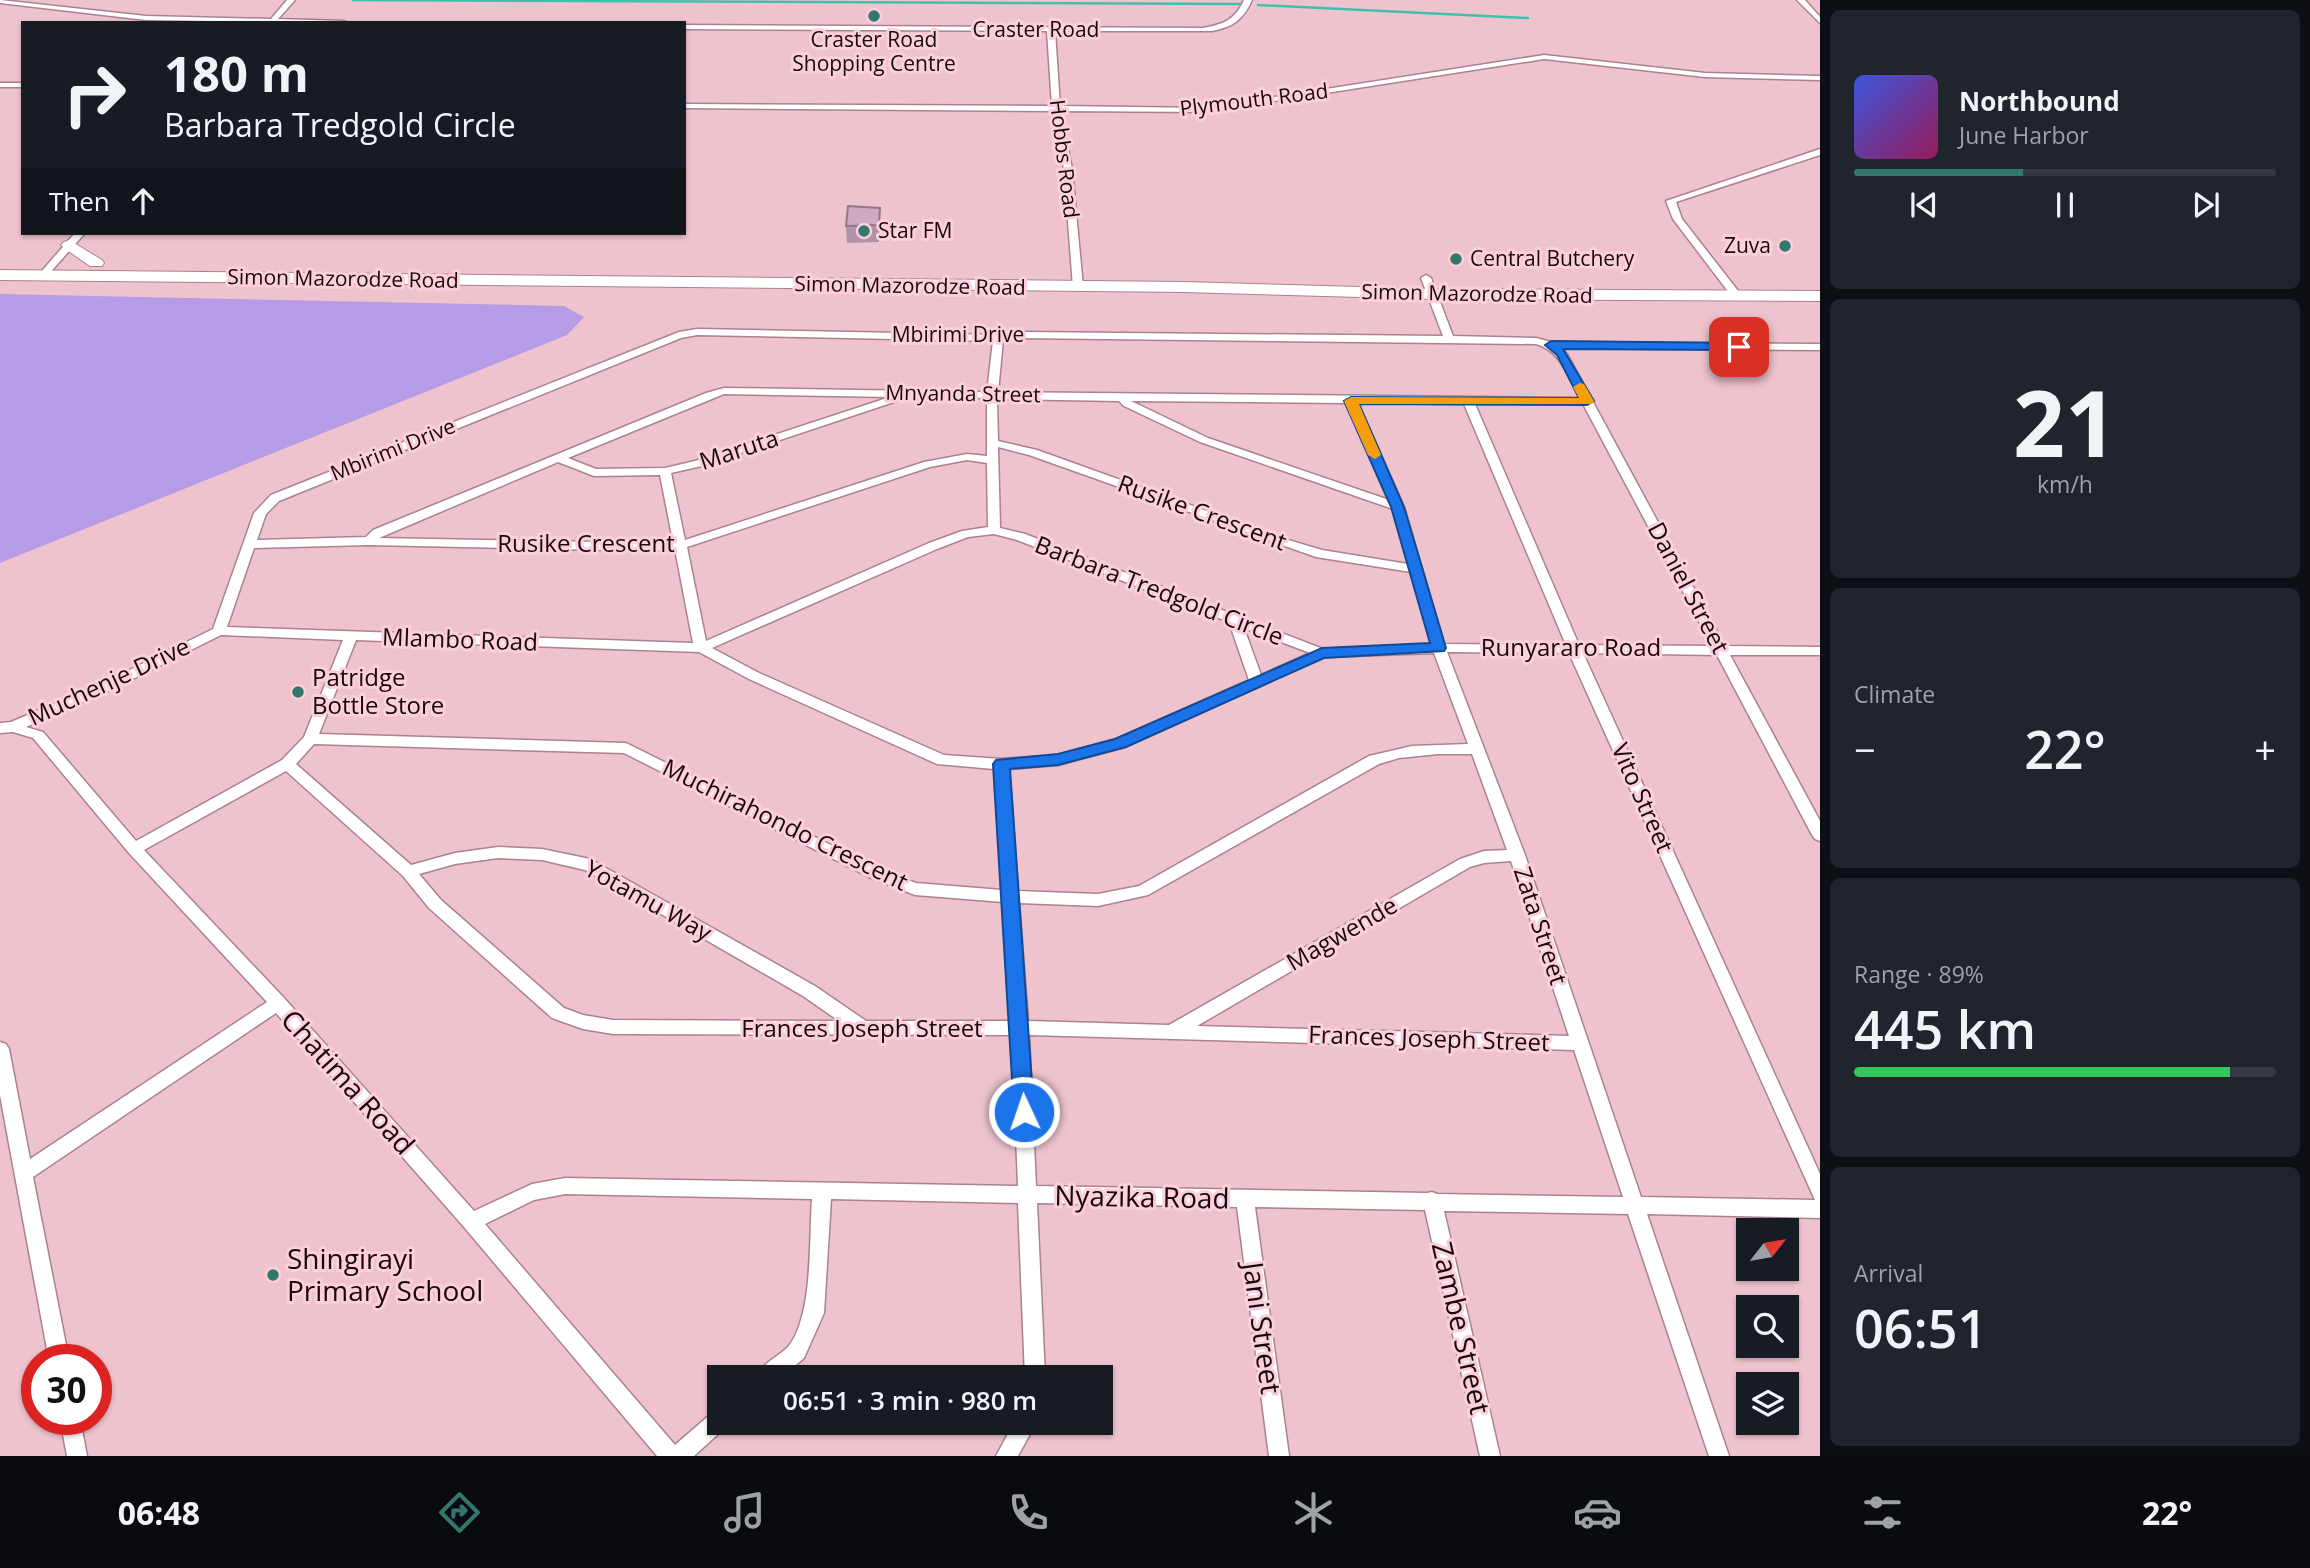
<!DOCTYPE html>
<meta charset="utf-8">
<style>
body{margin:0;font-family:"Open Sans",sans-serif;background:#20242c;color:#f1f3f6;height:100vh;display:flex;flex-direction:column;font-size:26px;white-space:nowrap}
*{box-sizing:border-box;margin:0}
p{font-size:23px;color:#9ea1a6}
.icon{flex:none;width:38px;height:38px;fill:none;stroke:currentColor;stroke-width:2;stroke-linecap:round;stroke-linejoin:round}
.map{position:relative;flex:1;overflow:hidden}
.drawer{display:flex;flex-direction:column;gap:10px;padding:10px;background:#0d0f14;width:490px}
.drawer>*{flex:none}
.top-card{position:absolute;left:21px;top:21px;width:665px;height:214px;border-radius:0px;box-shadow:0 2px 5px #0004;background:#171b24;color:#f1f3f6;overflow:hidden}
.needle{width:46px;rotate:59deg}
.buttons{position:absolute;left:1736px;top:1218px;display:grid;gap:14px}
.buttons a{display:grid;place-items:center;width:63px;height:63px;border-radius:0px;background:#171b24;box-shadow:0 2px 5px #0004;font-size:35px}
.speed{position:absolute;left:21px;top:1344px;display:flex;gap:14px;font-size:35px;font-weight:700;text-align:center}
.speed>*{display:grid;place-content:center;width:91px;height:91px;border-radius:50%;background:#171b24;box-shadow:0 2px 5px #0004;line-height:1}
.speed .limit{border:10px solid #d22;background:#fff;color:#111}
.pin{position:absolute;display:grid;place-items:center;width:60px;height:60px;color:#fff;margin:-30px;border-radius:14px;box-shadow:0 4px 10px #0006}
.me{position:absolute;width:77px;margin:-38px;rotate:357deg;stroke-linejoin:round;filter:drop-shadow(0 0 5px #0008)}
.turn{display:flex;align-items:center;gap:24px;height:147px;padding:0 28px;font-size:32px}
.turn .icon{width:91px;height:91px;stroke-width:2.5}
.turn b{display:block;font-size:49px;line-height:60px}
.then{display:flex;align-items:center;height:66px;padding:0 28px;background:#0003;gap:14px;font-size:26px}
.big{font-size:52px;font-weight:600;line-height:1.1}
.drawer .tile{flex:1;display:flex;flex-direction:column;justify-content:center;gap:10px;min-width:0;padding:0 24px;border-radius:10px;background:#20242c}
.drawer .dial{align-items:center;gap:0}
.dial b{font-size:91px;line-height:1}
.song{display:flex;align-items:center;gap:21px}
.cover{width:84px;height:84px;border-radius:10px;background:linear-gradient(135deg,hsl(230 70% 55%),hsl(330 70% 35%))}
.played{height:7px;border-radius:4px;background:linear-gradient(90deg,#33776c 40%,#363941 40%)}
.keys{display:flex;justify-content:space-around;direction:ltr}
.heat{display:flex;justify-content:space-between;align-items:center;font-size:38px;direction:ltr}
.charge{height:10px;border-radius:5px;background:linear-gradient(90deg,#34c759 89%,#363941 0)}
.trip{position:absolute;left:707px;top:1365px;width:406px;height:70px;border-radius:0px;background:#171b24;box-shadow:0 2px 5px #0004;font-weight:600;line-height:70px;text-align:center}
.menu{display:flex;height:112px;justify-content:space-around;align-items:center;background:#090b0e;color:#9ea1a6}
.menu .icon{width:49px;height:49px}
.menu .active{color:#33776c}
.menu b{font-size:32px;color:#f1f3f6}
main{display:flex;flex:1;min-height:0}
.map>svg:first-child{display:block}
.green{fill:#b69be7}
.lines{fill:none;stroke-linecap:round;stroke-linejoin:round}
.stream{stroke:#3fc0ac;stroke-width:2.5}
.minor-casing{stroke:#ab828d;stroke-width:3}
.trunk-casing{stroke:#ab828d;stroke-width:2}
.minor{fill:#fff;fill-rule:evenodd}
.trunk{fill:#fff;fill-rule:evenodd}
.wall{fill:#b292a6}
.building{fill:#cfaac1;stroke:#917787;stroke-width:2}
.route{fill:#1a73e8;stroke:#114b97;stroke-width:2}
.slow{fill:#f59e0b}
.poi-dot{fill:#33776c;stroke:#fccfdb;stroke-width:2.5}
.labels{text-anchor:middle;stroke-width:6;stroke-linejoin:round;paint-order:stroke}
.far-street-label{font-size:21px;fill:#17090d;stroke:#fccfdb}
.far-poi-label{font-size:21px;fill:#17090d;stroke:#fccfdb;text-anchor:start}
.street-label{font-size:24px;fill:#17090d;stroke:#fccfdb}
.poi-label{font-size:24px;fill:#17090d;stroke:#fccfdb;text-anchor:start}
.near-street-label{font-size:28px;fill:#17090d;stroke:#fccfdb}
.near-poi-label{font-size:28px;fill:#17090d;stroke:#fccfdb;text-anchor:start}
</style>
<main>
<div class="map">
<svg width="1820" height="1456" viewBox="0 0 1820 1456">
<rect width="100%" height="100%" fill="#eec3ce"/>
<path class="green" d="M0,294l564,12 20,11 -17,18 -567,228z"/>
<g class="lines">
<g class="stream">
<path d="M353,0l887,4"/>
<path d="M1258,5l270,13"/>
</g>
<g class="minor-casing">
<g id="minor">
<path d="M0,0l146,16 125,3 16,-19h8l-17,19 66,2 4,2 -202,-3 -146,-17z"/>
<path d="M1244,0h8c-9,20 -19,27 -40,31h-157l5,75 145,2 339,-53 161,18 115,3v4l-115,-3 -161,-18 -339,53 -144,-1 11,58 11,118 -5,3 -5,-3 -9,-118 -12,-58 -368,-3v-4l368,2 -5,-75 -363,-2v-4l519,3c21,-4 32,-8 41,-28z"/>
<path d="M1797,0h8l15,17v6z"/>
<rect x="0" y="83" width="23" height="4"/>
<path d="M1820,149v6l-144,47 6,17 60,77 -9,2 -60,-79 -7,-18z"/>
<path d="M75,233h10l-38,43h-6v-4z"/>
<path d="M1426,275l5,3 22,58 83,2 15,4 269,2v6l-259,-2 6,6 158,292 95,1v8h-90l90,166v20l-5,-2 -3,-4 -95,-180 -134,-2 237,521v44l-173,-4 82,242h-20l-81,-242 -184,-3 56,245h-20l-55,-246 -170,-3 34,249h-20l-32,-249 -200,-4 8,174h-20l-7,-174 -187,-4 -7,114 -20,45 -22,19h-25c6,-16 25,-21 34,-34 22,-34 18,-103 21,-144l-247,-5 -31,6 -49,24 190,221 37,-32 7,-3v13h9l-2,4 -32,29h-37l-193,-229 -188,-214 -243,164 36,183h-20l-49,-265v-53l6,2 3,5 21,110 237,-157 -138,-149 -96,-115 -20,-6 -13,1v-10l11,-1 94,-40 108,-53 41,-116 17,-18 408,-163 18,-3 301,6 24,-3 421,4 -22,-58zM697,335l296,6 -6,51 -263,-4 -18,5 -333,137 -7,7 -109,3 9,-26 13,-13 402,-163zM1022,338l514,6c25,7 32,32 44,54l-582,-6 5,-52zM724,394l166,3 -195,64 -30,7 -69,1 -28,-11zM909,397l78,1v58l-20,-2 -43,8 -239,78 -14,-67 31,-7zM997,399l122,2 5,5 76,36 193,67 15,55 -86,-14 -37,-11 -248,-89 -39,-9zM1131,401l216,2 42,97 -181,-62zM1358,403l106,1 102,241 -122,-1 -40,-137zM1475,404h108l129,242 -133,-1zM998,447l31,8 287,102 95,15 20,72 -108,5 -298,-115 -25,-6zM967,460l20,3 1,64 -26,4 -33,12 -223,98 -19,-94 243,-80zM558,462l36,14 66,-1 13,66 -19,2 -275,-5zM994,534l23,6 212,82 20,58 -133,59 -58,16 -57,4 -57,-4 -185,-82 -47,-25 225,-99 31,-12zM369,545l285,6 21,-2 18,94 -466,-16 27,-79zM1244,628l66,25 -49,22zM221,635l122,5 -39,97 -22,23 -146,81 -93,-109 -17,-5 89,-39zM356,640l343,12 50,27 188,85 57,5 8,121 -86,-7 -35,-13 -255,-127 -307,-9zM1447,652l122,1 246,547 -174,-3 -116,-342zM1434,653l34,91 -56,2 -43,10 -230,130 -41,8 -80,-3 -9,-122 49,-4 67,-18 199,-90zM314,744l310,9 247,125 44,17 88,7 8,119h-145l-51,-35 -225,-127 -48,-10 -44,-2 -43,6 -44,12 -115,-101zM1438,754h34l35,96 -23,1 -24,8 -291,166 -141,-4 -9,-118 79,3 50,-11 231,-131 20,-6zM286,771l117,105 26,32 123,110 31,11 30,5 399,1 6,151 -453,-8 -33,6 -58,27 -190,-213 -140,-148zM498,858l44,2 43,10 218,126 36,25 -226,-1 -30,-5 -19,-7 -123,-108 -22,-26 36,-10zM1511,861l58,175 -372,-10 273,-159 14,-4zM1029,1035l545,15 49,147 -186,-3 -5,-2 -5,1 -391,-7z"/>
<path d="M60,1419h20l7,37h-20z"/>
<path d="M1014,1423h22l-18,33h-22z"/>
</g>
</g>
<g class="trunk-casing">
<g id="trunk">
<path d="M69,240l33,20 2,3 -2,3h-12l-26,-18 -3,-3 3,-3z"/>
<path d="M0,270l1183,12 251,7 386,2v10l-386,-2 -251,-7 -1183,-12z"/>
</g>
</g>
<use href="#minor" class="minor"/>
<use href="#trunk" class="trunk"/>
</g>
<path class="wall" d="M880,208l-1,34 -32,1 -1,-17z"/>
<path class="building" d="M848,206l32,2 -1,17 -33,1z"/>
<path class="route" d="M1551,341l188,2 6,4 -6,3 -176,-1 31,52 -7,4 -228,-1 45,103 42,141 -2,3 -120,7 -198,89 -68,18 -48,4 24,343 -3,6 -7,3 -7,-3 -3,-6 -21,-348 3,-4 62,-6 57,-15 207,-91 108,-5 -39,-136 -47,-106 7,-4 228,1 -22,-43 -12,-10z"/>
<path class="slow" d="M1580,383l4,1 10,17 -2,3h-233l22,51 -6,4 -7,-4 -24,-54 7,-4 228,1 -6,-11z"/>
<g class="poi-dot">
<circle cx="874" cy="16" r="7"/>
<circle cx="864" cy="231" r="7"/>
<circle cx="1785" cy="246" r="7"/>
<circle cx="1456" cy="259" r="7"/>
<circle cx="298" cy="692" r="7"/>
<circle cx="273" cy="1275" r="7"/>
</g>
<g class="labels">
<g class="far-street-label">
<text x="1036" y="37">Craster Road</text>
<text transform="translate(1254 100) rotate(-7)" y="7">Plymouth Road</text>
<text transform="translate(1064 159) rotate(83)" y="7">Hobbs Road</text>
<text transform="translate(343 279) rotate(1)" y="7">Simon Mazorodze Road</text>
<text transform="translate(910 286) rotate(1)" y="7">Simon Mazorodze Road</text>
<text transform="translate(1477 294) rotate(1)" y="7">Simon Mazorodze Road</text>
<text x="958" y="342">Mbirimi Drive</text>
<text transform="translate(963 394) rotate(1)" y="7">Mnyanda Street</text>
<text transform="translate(393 450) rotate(-22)" y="7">Mbirimi Drive</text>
</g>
<g class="far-poi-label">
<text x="874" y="47" text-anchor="middle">Craster Road<tspan x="874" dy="24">Shopping Centre</tspan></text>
<text x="878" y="238">Star FM</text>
<text x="1771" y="253" text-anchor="end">Zuva</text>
<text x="1470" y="266">Central Butchery</text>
</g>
<g class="street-label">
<text transform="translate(739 450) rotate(-18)" y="8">Maruta</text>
<text transform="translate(1202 513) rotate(20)" y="8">Rusike Crescent</text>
<text x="586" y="552">Rusike Crescent</text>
<text transform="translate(1688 588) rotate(62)" y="8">Daniel Street</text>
<text transform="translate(1159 591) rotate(21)" y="8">Barbara Tredgold Circle</text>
<text transform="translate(460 640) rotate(2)" y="8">Mlambo Road</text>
<text x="1571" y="656">Runyararo Road</text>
<text transform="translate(109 682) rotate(-25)" y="8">Muchenje Drive</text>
<text transform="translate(1642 798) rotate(66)" y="8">Vito Street</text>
<text transform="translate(785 825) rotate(26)" y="8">Muchirahondo Crescent</text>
<text transform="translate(648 901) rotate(29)" y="8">Yotamu Way</text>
<text transform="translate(1540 926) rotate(72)" y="8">Zata Street</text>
<text transform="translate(1342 934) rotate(-30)" y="8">Magwende</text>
<text x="862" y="1037">Frances Joseph Street</text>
<text transform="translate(1429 1039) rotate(2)" y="8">Frances Joseph Street</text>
</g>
<g class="poi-label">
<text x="312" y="686">Patridge<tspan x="312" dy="28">Bottle Store</tspan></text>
</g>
<g class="near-street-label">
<text transform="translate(348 1082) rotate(48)" y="10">Chatima Road</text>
<text transform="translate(1142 1197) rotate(1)" y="10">Nyazika Road</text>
<text transform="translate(1262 1328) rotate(82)" y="10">Jani Street</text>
<text transform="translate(1461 1328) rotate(77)" y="10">Zambe Street</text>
</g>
<g class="near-poi-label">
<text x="287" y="1269">Shingirayi<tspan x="287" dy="32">Primary School</tspan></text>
</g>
</g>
</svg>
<div class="buttons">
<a><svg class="needle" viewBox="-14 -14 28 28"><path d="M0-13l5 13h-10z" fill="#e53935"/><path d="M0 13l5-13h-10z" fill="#9ea1a6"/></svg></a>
<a><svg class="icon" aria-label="search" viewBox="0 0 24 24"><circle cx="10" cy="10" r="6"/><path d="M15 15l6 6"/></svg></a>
<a><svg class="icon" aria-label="layers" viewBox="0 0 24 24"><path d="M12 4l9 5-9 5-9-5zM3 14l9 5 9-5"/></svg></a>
</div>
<div class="speed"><div class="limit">30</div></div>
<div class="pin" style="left:1739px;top:347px;background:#d93025"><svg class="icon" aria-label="arrive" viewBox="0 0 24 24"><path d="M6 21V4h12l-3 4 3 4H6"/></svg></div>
<svg class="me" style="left:1024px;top:1112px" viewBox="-20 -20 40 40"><circle r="17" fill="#1a73e8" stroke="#fff" stroke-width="3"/><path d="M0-11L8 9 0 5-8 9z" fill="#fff"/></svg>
<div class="trip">06:51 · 3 min · 980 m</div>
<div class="top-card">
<div class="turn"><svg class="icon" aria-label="right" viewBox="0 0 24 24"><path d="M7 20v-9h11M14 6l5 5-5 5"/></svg><div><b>180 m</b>Barbara Tredgold Circle</div></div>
<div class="then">Then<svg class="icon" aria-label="ahead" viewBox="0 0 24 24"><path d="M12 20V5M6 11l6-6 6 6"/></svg></div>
</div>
</div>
<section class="drawer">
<div class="tile">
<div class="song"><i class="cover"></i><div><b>Northbound</b><p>June Harbor</p></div></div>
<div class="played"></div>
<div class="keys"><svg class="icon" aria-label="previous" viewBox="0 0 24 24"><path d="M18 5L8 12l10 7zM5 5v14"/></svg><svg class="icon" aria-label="pause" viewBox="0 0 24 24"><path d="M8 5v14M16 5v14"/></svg><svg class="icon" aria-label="next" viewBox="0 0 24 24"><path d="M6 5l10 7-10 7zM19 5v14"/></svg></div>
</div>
<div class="tile dial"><b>21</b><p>km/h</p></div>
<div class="tile"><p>Climate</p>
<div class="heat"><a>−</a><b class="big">22°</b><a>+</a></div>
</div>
<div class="tile"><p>Range · 89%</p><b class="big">445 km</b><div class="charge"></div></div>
<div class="tile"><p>Arrival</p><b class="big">06:51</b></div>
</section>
</main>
<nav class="menu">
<b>06:48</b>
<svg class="icon active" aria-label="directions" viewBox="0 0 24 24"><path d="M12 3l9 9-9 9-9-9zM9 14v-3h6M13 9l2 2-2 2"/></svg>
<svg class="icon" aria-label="music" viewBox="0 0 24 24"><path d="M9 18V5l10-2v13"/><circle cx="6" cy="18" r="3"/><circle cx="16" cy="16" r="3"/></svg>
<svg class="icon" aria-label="phone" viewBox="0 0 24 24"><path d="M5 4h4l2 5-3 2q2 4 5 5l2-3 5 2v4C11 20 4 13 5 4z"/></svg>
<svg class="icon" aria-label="climate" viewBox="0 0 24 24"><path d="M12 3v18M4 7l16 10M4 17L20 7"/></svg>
<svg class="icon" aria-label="car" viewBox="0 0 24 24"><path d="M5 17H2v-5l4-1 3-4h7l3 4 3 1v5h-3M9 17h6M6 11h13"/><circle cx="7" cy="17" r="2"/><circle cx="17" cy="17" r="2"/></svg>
<svg class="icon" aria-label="filters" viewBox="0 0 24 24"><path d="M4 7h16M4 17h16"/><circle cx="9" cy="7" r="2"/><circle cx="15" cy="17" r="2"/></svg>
<b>22°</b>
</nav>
